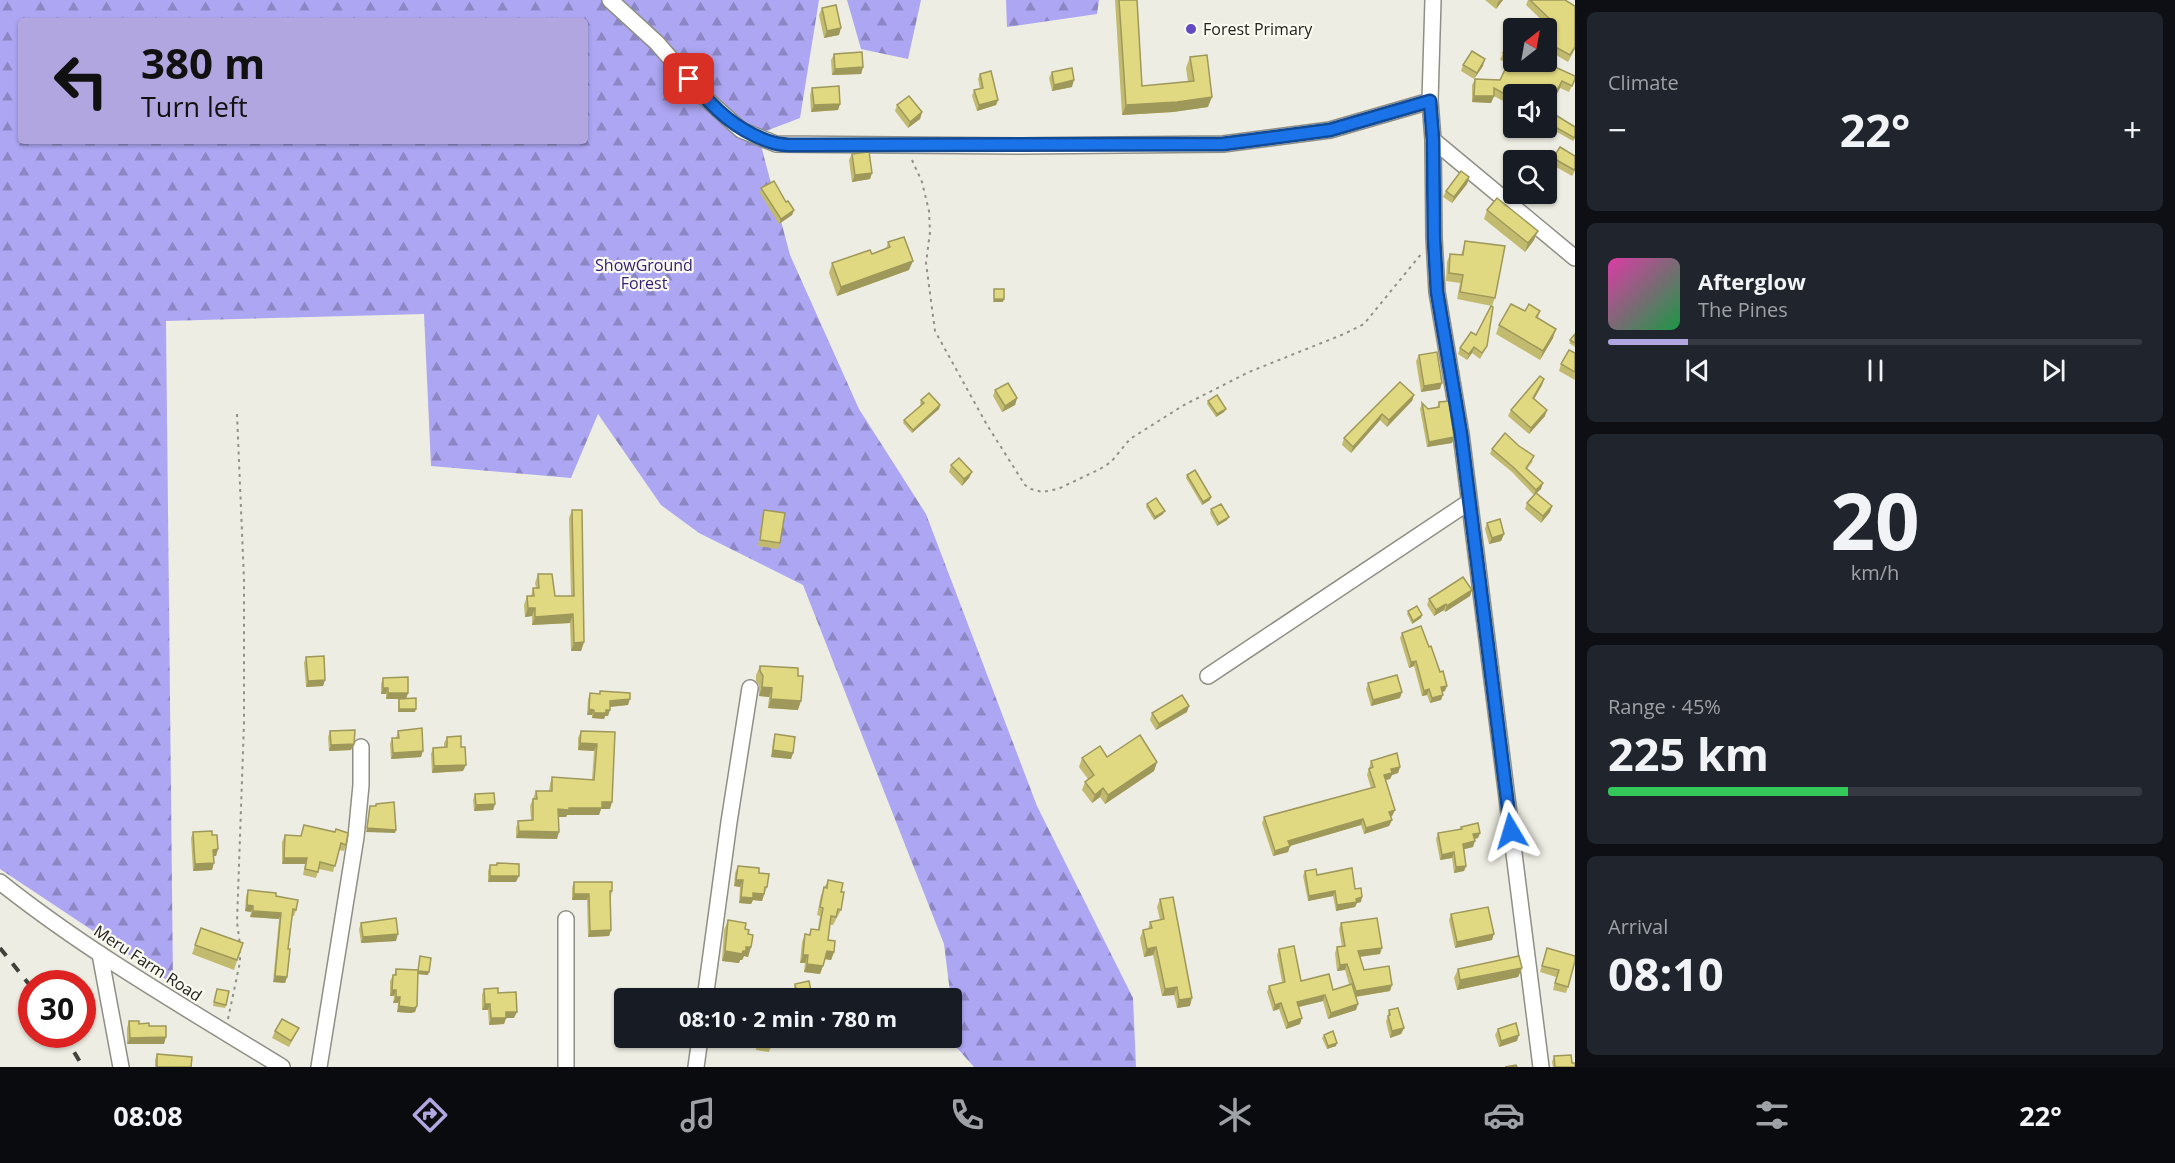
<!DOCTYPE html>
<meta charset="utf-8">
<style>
body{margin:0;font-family:"Open Sans",sans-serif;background:#20242c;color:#f1f3f6;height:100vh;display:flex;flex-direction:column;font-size:22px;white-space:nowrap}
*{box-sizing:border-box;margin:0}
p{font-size:20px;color:#9ea1a6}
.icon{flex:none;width:33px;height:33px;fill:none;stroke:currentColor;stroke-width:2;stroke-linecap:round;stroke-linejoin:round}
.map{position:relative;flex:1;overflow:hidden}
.sheet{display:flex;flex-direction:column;gap:12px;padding:12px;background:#0d0f14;width:600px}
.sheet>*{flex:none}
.top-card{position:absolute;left:18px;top:18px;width:570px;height:126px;border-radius:6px;box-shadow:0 2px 4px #0004;background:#b1a6df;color:#111;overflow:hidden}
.needle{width:39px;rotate:31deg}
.controls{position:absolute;left:1503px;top:18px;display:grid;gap:12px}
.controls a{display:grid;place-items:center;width:54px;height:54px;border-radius:6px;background:#171b24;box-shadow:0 2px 4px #0004;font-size:30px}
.speed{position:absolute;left:18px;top:970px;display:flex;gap:12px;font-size:30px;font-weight:700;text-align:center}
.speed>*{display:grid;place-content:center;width:78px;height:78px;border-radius:50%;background:#171b24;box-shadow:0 2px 4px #0004;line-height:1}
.speed .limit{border:9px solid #d22;background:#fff;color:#111}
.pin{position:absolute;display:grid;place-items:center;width:51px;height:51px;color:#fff;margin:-26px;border-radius:12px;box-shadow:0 3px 9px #0006}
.me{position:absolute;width:66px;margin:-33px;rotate:353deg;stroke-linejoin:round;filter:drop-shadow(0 0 4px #0008)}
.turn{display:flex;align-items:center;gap:21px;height:126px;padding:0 24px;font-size:27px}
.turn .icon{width:78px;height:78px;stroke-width:2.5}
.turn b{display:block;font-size:42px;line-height:51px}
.big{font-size:45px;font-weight:700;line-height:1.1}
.sheet .tile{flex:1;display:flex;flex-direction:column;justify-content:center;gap:9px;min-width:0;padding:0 21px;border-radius:9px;background:#20242c}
.sheet .dial{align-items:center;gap:0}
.dial b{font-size:78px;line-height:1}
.song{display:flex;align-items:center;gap:18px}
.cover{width:72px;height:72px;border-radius:9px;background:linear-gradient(135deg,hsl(320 70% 55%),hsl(140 70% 35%))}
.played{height:6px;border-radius:3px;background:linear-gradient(90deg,#b1a6df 15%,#363941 15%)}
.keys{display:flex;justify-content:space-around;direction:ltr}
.heat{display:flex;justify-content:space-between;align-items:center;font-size:33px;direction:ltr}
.charge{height:9px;border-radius:4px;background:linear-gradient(90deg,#34c759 45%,#363941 0)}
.trip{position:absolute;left:614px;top:988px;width:348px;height:60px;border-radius:6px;background:#171b24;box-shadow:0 2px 4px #0004;font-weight:700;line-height:60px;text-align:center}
.tab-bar{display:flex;height:96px;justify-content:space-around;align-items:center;background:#090b0e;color:#9ea1a6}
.tab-bar .icon{width:42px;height:42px}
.tab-bar .active{color:#b1a6df}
.tab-bar b{font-size:27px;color:#f1f3f6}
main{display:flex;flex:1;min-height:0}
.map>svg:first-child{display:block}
.forest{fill:url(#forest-firs);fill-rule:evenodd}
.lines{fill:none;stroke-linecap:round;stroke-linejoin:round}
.minor-casing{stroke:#8f8f85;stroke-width:18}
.path{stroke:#919089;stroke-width:2;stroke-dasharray:3 4.5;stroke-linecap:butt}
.minor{stroke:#fff;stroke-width:15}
.rail{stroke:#41413c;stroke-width:4;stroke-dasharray:10 10;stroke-linecap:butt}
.wall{fill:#c2bb6f}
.shaded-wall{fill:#9e985a}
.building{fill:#e1d981;stroke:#9e985a;stroke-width:1.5}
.route-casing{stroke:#114b97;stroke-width:15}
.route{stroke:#1a73e8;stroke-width:10}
.poi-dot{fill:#6349c2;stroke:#fbfaf0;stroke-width:2}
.labels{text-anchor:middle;stroke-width:4.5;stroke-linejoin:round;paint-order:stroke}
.poi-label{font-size:16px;fill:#22221e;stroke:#fbfaf0;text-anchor:start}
.park-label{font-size:16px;fill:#362078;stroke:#fbfaf0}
.street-label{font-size:16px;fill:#22221e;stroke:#fbfaf0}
</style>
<main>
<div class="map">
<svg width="1575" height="1067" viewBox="0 0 1575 1067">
<defs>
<pattern id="forest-firs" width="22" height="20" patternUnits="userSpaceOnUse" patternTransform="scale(1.5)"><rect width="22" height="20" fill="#ada6f3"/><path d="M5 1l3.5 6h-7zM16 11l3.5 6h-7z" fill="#8c87c4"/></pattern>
</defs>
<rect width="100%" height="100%" fill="#eeede3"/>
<g class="forest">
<path d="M0,0h819l-19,118 -42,16 32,121 69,154 67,105 111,292 96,192 3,69h-162l-17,-19 -13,-104 -141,-359 -104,-52 -38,-28 -63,-91 -27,64 -140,-12 -7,-152 -258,7 7,663 -173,-115zM21,21h564v120h-564z"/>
<path d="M847,0h74l-13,59 -47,-10z"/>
<path d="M1006,0h93l-2,14 -90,13z"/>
</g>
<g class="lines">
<g class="minor-casing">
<g id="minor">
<path d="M610,0l47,43 46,53 38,34 35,14 245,2 202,-2 107,-14 100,-29"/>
<path d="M1433,0l-3,101 3,39 1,98 3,54 24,142 80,633"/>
<path d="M1433,140l142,118"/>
<path d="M1208,676l261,-174"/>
<path d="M0,882c88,70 186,126 282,185"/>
<path d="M566,919v148"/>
<path d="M100,954l21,113"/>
<path d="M705,999l24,-177 21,-134"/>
<path d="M319,1067l37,-230 5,-52v-38"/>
<path d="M696,1067l4,-29"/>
</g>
</g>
<g class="path">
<path d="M912,160l10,22 7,29 1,21 -4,31 9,68 52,94 38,60 6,4 11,3 16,-3 42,-20 11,-7 19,-23 54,-34 65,-33 95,-38 20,-10 58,-71"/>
<path d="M237,414l7,166v143l-7,199 3,23"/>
<path d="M228,1019l12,-57v-11"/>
</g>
<use href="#minor" class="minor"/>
<g class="rail">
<path d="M0,948l32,40"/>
<path d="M64,1035l19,32"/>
</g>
</g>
<g class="wall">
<path d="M1115,0h22l5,86 46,-4 -2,-14 4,-11 18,50 -35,5 -51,3z"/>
<path d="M1485,0h18l-7,9z"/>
<path d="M1528,0h37l10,49 -7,13 -22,-13v-16l4,-5 -24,-23z"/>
<path d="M822,8l17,27 -15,3 -5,-23z"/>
<path d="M1503,53l72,26 -6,13 -9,-4 -13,24 -1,-18h-32v13l-20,-11 -3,7 -19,-1v-17l3,-6 25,1 8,-17 -8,-3z"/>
<path d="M834,54l29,13 -2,7 -29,1 -1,-15z"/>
<path d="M1463,65l20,1 -9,13 -13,-8z"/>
<path d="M1052,72l20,15 -20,4 -3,-13z"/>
<path d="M980,74l18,26 -2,5 -19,6 -5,-15 2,-6 6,-1 -2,-10z"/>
<path d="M812,88l28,16 -2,6 -27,2 -1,-17z"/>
<path d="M897,105l25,7 -2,7 -12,9 -13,-17z"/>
<path d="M1546,115l29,12v12l-2,2 -27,-15z"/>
<path d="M852,154l20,19 -2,6 -18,3 -3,-22z"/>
<path d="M1575,156v15l-3,5 -21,-12 2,-6z"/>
<path d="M1469,177l-2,7 -15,19 -9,-6 3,-6z"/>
<path d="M761,188l25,14 8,8 -2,5 -13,9 -19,-31z"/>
<path d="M1487,210l47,30 -9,12 -41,-33z"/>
<path d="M1465,241l30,57 -3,8 -35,-7 3,-16 -14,-2 1,-19 3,-8 11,1z"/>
<path d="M888,242l21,28 -72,26 -8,-23 3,-10 40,-9 14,-5z"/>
<path d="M1525,311h15l-2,7 15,20 -13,22 -44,-26 3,-9z"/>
<path d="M1575,334v13l-6,-4z"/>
<path d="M1487,346l-3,6 -4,7 -8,-6 -5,7 -9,-6 2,-6z"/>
<path d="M1575,353v27l-16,-9 2,-7z"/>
<path d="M1419,355l21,34 -19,3 -5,-31z"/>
<path d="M1544,379l-2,6 -8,14 11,17 -16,18 -21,-18 3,-6z"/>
<path d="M1400,382l14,13 -2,6 -25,26 -7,-7 -29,33 -9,-8 2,-7z"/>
<path d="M995,390l22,8 -2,7 -13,7 -9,-16z"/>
<path d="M921,400l19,5 -1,4 -27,24 -9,-10 1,-3 17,-15 -1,-1z"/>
<path d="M1208,401l18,8 -2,3 -8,5 -9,-13z"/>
<path d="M1439,402l15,35 -2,6 -25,4 -7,-38 2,-6 6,6 9,-1z"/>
<path d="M1492,449l41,12 -6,8 14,20 -4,4 15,13 -2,6 -9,11 -16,-14 2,-6 7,-8 -22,-23 -22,-18z"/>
<path d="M951,465l21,7 -3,6 -7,8 -13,-14z"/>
<path d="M1187,475l24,22 -1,3 -8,5 -16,-27z"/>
<path d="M1147,504l16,10 -9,6 -8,-13z"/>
<path d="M1211,509l16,11 -10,6 -7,-13z"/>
<path d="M572,510l12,132 -3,9h-10l-1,-28 -38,2v-9l-7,1 -1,-12 3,-9h4l2,-8h3l-1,-5 3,-9 17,22h16l-2,-78z"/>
<path d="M764,510l16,33 -2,6 -20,-3 4,-30z"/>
<path d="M1487,523l17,11 -3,7 -12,3 -4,-15z"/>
<path d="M1472,590l-2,6 -25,16 -1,-2 -10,6 -7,-11 2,-6z"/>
<path d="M1408,611l13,7 -9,6 -5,-10z"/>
<path d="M1402,633l43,58 -3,1 -1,8 -11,3 -3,-8 -5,1 -8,-30 -5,2 -9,-30z"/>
<path d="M306,657l19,23 -2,6 -17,1 -2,-24z"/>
<path d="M760,666l38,10v34l-30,-2 1,-11 -10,-1v-11l-3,-4v-6z"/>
<path d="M383,678l25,15 -2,5 9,14h-17v-13h-12v-5h-5v-10z"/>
<path d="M1368,683l32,15 -29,8 -5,-17z"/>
<path d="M600,691l28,14 -18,2 -2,9h-3l-1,3 -12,-1v-3h-5l1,-16 2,-6 9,1z"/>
<path d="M1187,712l-31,18 -6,-10 2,-7z"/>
<path d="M330,731l21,19 -22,1 -1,-14z"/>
<path d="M398,731l23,26 -30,2 -1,-15 2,-6h4z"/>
<path d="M581,731l34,1 -5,77h-9l-2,6h-32l-1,2h-7l-2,22 -41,-1v-10l2,-7 13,-1 -1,-14 6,-15h13l1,-7 2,-7 40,3 2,-29 -16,-1v-12z"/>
<path d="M775,734l18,19 -2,6 -20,-2 2,-16z"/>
<path d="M447,737l14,10 2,24 -31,2 -1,-19 2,-6h11v-5z"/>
<path d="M1107,757l50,5 -3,9 -49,33 -5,-7 -8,6 -10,-13 3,-8 3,-3 -9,-12 3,-9z"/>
<path d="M1371,761l29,6 -2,6 -6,2 -2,4 -5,1 10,30 -3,6 -2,1 2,3 -3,6 -25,8 -3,-9 -71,21 -2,6 -15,4 -11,-33 2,-6 107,-29 -4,-13z"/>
<path d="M475,794l20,10 -2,6 -19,1 -1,-11z"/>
<path d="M304,825l42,20 -2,6 -5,-1 -6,22 -14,-3 -3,9 -13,-3 2,-11h-23v-22l3,-7 16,1z"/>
<path d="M1461,827l19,6 -2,5 -4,1 -1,8 -9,2 2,17 -2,5 -10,2 -2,-15 -12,2 -4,-21 2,-6 22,-4z"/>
<path d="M193,832l19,3 6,14 -2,7h-2l-2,14 -19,1 -2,-33z"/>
<path d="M497,863l19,19h-28v-11l2,-6h6z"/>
<path d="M738,866l21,7 8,14 -5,14 -9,-1 -2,4 -12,-1 1,-16 -6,-1 1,-13z"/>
<path d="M1305,871l50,18 6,13 -4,1 -2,4 -19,4 -3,-15 -25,5 -5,-25z"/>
<path d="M828,880l13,12v18l-8,15h-3l-2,15 6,12 -3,8 -6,-1 -5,15 -16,-2 1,-9h-5l2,-21 3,-8 4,1 2,-6h7l2,-13 -3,-1 4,-20z"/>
<path d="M574,882l38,9 -1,5v34l-2,6 -21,1 -1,-37h-15v-12z"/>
<path d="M248,890l28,6 20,14 -2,6h-2l-4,33 -1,28 -2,6 -12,-1 6,-63 -29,-2 1,-5 -6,-1 1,-15z"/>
<path d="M1160,899l30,107 -13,2 -3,-13 -12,1 -9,-41 -9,2 -4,-19 3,-8 5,-1 2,-7 10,-2 -3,-13z"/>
<path d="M1451,914l41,26 -37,8 -6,-28z"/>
<path d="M728,920l17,9 3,5 3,13 -3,10 -4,-1 -2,4h-2l-1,3 -17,-2 2,-31z"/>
<path d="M361,923l35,18 -35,2 -2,-14z"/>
<path d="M1341,923l39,31 -20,3 4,13 26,21 -34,6v13l-28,9 -5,-18 -24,6 1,17 -14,5 -7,-20 -6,2 -6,-19 2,-6 13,-4 -5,-27 2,-6 22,32 32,9 16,-6 -4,-14 -8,1 -2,-18 2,-6h5l-3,-18z"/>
<path d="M201,928l42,15 -9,27 -42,-16z"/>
<path d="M1547,948l21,39 -2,6 -13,-3 3,-13 -16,-5z"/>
<path d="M420,956l8,19 -10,-1 -1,32 -2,6 -4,1 -14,-1 1,-9h-5l1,-7h-4v-15l3,-6h1l2,-6 22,1z"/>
<path d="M1522,968l-4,9 -61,13 -3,-12 4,-9z"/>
<path d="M795,984l16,7 -1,3 -14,3 -2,-9z"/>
<path d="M484,989l14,4 16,25h-8l-2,6 -15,1 -1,-15h-6v-15z"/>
<path d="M216,992l10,13 -1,3 -12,-2z"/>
<path d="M1389,1010l15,18 -3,6 -11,4 -4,-16z"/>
<path d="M129,1021l20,5 15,18h-37v-16z"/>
<path d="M1498,1029l19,12 -18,6 -4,-12z"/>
<path d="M275,1031l21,3 -7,13 -17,-9z"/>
<path d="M1324,1035l12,11 -9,3 -5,-11z"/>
<path d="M758,1038h16l-5,14 -13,-2z"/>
<path d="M157,1054l34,13h-36v-7z"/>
<path d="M1554,1056l18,7 3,4h-22l-1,-5z"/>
</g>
<g class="shaded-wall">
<path d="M1500,0h3l-7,9 2,-7z"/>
<path d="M841,28l-2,7 -15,3 3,-7z"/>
<path d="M1485,59l-2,7 -9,13 3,-6z"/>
<path d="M863,67l-2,7 -29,1 3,-6z"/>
<path d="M1074,80l-2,7 -20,4 2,-6z"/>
<path d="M1562,81l-2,7 -13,24 2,-7z"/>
<path d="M1474,96h20l-3,7 -19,-1z"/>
<path d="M1212,97l-4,10 -35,5 -51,3 4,-10z"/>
<path d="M998,100l-2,5 -19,6 2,-6z"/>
<path d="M840,104l-2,6 -27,2 3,-7z"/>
<path d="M922,112l-2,7 -12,9 2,-6z"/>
<path d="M872,173l-2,6 -18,3 3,-7z"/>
<path d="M1469,177l-2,7 -15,19 2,-6z"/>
<path d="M794,210l-2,5 -13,9 2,-5z"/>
<path d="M1538,231l-4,9 -9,12 3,-9z"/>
<path d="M913,261l-4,9 -72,26 4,-9z"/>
<path d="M994,299h10l-1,3h-10z"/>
<path d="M1556,329l-3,9 -13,22 3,-9z"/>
<path d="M1474,347l-2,6 -5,7 2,-6z"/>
<path d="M1544,379l-2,6 -11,19 2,-6z"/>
<path d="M1442,383l-2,6 -19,3 3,-6z"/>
<path d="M1414,395l-2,6 -25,26 2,-7z"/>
<path d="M1017,398l-2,7 -13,7 3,-6z"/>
<path d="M940,405l-1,4 -27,24 1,-3z"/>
<path d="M1226,409l-2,3 -8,5 1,-3z"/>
<path d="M1547,410l-2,6 -16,18 2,-6z"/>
<path d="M1382,414l-2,6 -29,33 2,-6z"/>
<path d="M1454,437l-2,6 -25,4 2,-5z"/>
<path d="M972,472l-3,6 -7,8 2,-7z"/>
<path d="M1543,483l-2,6 -7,6 2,-5z"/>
<path d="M1211,497l-1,3 -8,5 1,-3z"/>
<path d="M1552,506l-2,6 -9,11 2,-7z"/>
<path d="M1165,511l-2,3 -9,6 1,-3z"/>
<path d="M1229,517l-2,3 -10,6 2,-3z"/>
<path d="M1504,534l-3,7 -12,3 3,-6z"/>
<path d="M1472,590l-2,6 -25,16 2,-6z"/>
<path d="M1446,604l-2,6 -10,6 2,-6z"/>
<path d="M528,608h7l-3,8 -7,1z"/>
<path d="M573,614l-3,9 -38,2 3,-8z"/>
<path d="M1422,615l-1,3 -9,6 1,-3z"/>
<path d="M584,642l-3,9h-10l3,-8z"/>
<path d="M1416,661l-2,5 -5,2 2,-6z"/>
<path d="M325,680l-2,6 -17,1 2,-6z"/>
<path d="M1447,686l-2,5 -6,2 2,-6z"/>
<path d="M762,687l10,1 -3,9 -10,-1z"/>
<path d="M383,688h5l-2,6h-5z"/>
<path d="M1429,689l-2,6 -5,1 2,-5z"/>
<path d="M1402,692l-2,6 -29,8 2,-6z"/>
<path d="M388,693h20l-2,6h-20z"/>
<path d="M1443,695l-2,5 -11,3 2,-5z"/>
<path d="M630,699l-2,6 -20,2 2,-6z"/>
<path d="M771,699l30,2 -3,9 -30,-2z"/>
<path d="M1189,706l-2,6 -31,18 3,-6z"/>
<path d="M399,709h17l-1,3h-17z"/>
<path d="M589,709l5,1 -2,5h-5z"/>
<path d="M606,710h4l-2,6h-3l-1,3 -12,-1 2,-5z"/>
<path d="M580,743l17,1 -3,7 -16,-1z"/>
<path d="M354,744l-3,6 -22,1 2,-6z"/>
<path d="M773,750l20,3 -2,6 -20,-2z"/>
<path d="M423,751l-2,6 -30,2 2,-6z"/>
<path d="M1157,762l-3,9 -49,33 3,-9z"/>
<path d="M466,765l-3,6 -31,2 2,-7z"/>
<path d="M1400,767l-2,6 -6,2 -2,4 -8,2 2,-6 7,-6z"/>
<path d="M1103,788l-3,9 -8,6 3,-8z"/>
<path d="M602,802h10l-2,7h-9l-2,6h-32l-1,2h-10l2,-8z"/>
<path d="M495,804l-2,6 -19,1 2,-6z"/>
<path d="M1395,810l-3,6 -5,2 2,-6z"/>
<path d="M1363,819l-2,6 -75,22 2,-6z"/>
<path d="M1392,820l-3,6 -25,8 2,-6z"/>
<path d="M367,828l29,2 -1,3 -29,-1z"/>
<path d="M519,831l40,1 -2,7 -41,-1z"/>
<path d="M1480,833l-2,5 -7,2 2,-6z"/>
<path d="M1475,841l-2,6 -12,3 2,-6z"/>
<path d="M1290,846l-2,6 -15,4 2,-5z"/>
<path d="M218,849l-2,7h-5l2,-6z"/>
<path d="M1454,852l-2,6 -12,2 2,-5z"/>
<path d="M284,858h23l-2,6h-23z"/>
<path d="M214,863l-2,7 -19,1 2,-7z"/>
<path d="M1466,866l-2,5 -10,2 2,-6z"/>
<path d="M490,876h29l-3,6h-28z"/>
<path d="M736,880h7l-3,7 -6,-1z"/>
<path d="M1335,891l-2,5 -25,5 1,-5z"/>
<path d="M753,893l11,1 -2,7 -9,-1 -2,4 -12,-1 2,-6z"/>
<path d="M574,894h15l-2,6h-15z"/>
<path d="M1362,897l-1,5 -4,1 -2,4 -19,4 1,-6z"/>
<path d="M247,905l6,1 -2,6 -6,-1z"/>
<path d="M253,911l28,2 -2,6 -29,-2z"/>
<path d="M611,930l-2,6 -21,1 2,-6z"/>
<path d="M398,934l-2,7 -35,2 2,-6z"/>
<path d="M1494,934l-2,6 -37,8 2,-6z"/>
<path d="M746,947h5l-3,10 -4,-1 -2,4h-2l-1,3 -17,-2 3,-10h18z"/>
<path d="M1156,947l-3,8 -9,2 3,-8z"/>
<path d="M1382,948l-2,6 -24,3 2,-6z"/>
<path d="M827,951l7,1 -3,8 -7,-1z"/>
<path d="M803,955h5l-3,8h-5z"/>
<path d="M807,964l16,2 -3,8 -16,-2z"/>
<path d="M1347,964l-2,6 -8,1 3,-6z"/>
<path d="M1522,968l-4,9 -61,13 3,-10z"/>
<path d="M418,971l11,1 -1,3 -11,-1z"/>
<path d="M275,976l12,1 -2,6 -12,-1z"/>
<path d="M1392,985l-2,6 -37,6 3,-6z"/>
<path d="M1177,987l-3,8 -12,1 3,-7z"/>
<path d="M392,990h4l-2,6h-4z"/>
<path d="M811,991l-1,3 -14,3 1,-3z"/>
<path d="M1325,995l-2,6 -29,7 3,-6z"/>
<path d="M396,997h4l-2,6h-5z"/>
<path d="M1192,998l-2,8 -13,2 2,-8z"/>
<path d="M1281,1003l-2,6 -6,2 2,-6z"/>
<path d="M485,1004h5l-2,6h-6z"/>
<path d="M1358,1004l-2,6 -28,9 3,-6z"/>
<path d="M399,1006h18l-2,6 -4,1 -14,-1z"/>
<path d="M506,1012h11l-3,6h-8l-2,6 -15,1 2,-7z"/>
<path d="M1302,1018l-2,6 -14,5 2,-6z"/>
<path d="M1404,1028l-3,6 -11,4 2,-7z"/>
<path d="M1519,1035l-2,6 -18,6 2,-6z"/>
<path d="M166,1037l-2,7h-37l3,-6z"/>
<path d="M1337,1043l-1,3 -9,3 1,-3z"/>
</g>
<g class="building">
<path d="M1119,0h18l5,86 52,-5 -4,-24 17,-2 5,42 -35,5 -51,3z"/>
<path d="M1530,0h35l10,6v41l-5,8 -24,-13v-9l7,-11z"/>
<path d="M836,5l5,23 -14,3 -5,-23z"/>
<path d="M1507,44l7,3v15h30l31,14v3l-3,7 -10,-5 -13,24 -3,-2v-9h-15l-8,-4 -2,4h-7v5l-20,-11v8h-20l1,-17 25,1 11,-23 -8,-4z"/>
<path d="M1472,51l13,8 -8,14 -14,-8z"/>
<path d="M862,52l1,15 -28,2 -1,-15z"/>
<path d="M1072,68l2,12 -20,5 -2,-13z"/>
<path d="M991,71l7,29 -19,5 -5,-15 9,-2 -3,-14z"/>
<path d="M839,86l1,18 -26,1 -2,-17z"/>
<path d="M909,96l13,16 -12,10 -13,-17z"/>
<path d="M1549,111l26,16v11l-29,-16v-7z"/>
<path d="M1560,147l15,9v12l-1,2 -21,-12z"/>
<path d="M869,152l3,21 -17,2 -3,-21z"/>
<path d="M1461,171l8,6 -15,20 -8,-6z"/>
<path d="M774,181l12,21 2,-1 6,9 -13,9 -20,-31z"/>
<path d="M1497,198l41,33 -10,12 -41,-33z"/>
<path d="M904,237l9,24 -72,26 -9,-24 38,-13 2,4 18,-7 -2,-5z"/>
<path d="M1465,241l40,5 -10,52 -35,-6 3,-17 -14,-2 1,-19 13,1z"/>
<rect x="994" y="289" width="10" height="10"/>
<path d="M1511,304l14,7 4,-7 11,7 -4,6 20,12 -13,22 -44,-26z"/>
<path d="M1491,306l2,1 -6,39 -5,7 -8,-6 -5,7 -9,-6 11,-16 5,3z"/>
<path d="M1575,334v9l-5,-3z"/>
<path d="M1569,350l6,3v19l-14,-8z"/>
<path d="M1437,352l5,31 -18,3 -5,-31z"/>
<path d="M1540,376l4,3 -11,19 14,12 -16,18 -20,-18z"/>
<path d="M1400,382l14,13 -25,25 -7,-6 -29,33 -9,-9z"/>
<path d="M1008,383l9,15 -12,8 -10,-16z"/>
<path d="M929,393l11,12 -27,25 -9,-10 20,-17 -3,-3z"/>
<path d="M1217,395l9,14 -9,5 -9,-13z"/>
<path d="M1449,401l5,36 -25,5 -7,-39 6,6 11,-2v-5z"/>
<path d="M1505,433l14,13 15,10 -8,12 17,15 -7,7 -23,-23 -21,-18z"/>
<path d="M959,458l13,14 -8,7 -13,-14z"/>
<path d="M1195,470l16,27 -8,5 -16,-27z"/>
<path d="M1536,493l16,13 -9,10 -16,-13z"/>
<path d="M1156,498l9,13 -10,6 -8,-13z"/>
<path d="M1221,504l8,13 -10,6 -8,-14z"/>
<path d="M572,510h10l2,132 -10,1 -1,-29 -38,3v-9h-7l-1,-12h7l-1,-8h6l-1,-14h14l3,22h19z"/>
<path d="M764,510l21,3 -5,30 -20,-3z"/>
<path d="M1500,519l4,15 -12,4 -5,-15z"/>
<path d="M1463,577l9,13 -25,16 -1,-2 -10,6 -7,-11z"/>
<path d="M1417,606l5,9 -9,6 -5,-10z"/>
<path d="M1421,626l8,21 2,-1 9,26 3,-1 4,15 -6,1 2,8 -11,3 -3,-9 -5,2 -8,-30 -5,1 -9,-29z"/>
<path d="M324,656l1,24 -17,1 -2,-24z"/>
<path d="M760,666l38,2v8h5l-2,25 -30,-2 1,-11 -10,-1 1,-11 -3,-5z"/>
<path d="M1397,675l5,17 -29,8 -5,-17z"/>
<path d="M408,677v16h-20v-5h-5v-10z"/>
<path d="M600,691l30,2v6l-20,2v9h-4v3h-12v-3l-5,-1 1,-16 10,1z"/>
<path d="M1182,695l7,11 -30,18 -7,-11z"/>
<path d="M416,698v11h-17v-10z"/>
<path d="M422,728l1,23 -30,2 -1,-15h7l-1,-7z"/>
<path d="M355,730l-1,14 -23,1 -1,-14z"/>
<path d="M581,731l34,1 -3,70h-10v6h-33v2l-11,-1 1,23 -40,-1 -1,-10 15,-1v-21h4l-1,-8h16v-14l42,3 3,-36 -17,-1z"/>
<path d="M775,734l20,3 -2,16 -20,-3z"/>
<path d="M1140,735l17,27 -49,33 -5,-7 -8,7 -10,-13 9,-7 -12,-17 18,-12 7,11z"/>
<path d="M461,736v11h4l1,18 -32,1 -1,-18 14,-1v-10z"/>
<path d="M1397,753l3,14 -9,2 1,4 -8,2 11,35 -6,2 3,8 -26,8 -3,-9 -75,22 2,5 -15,5 -11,-34 111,-30 -6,-18 4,-2 -2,-6z"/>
<path d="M494,793l1,11 -19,1 -1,-11z"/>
<path d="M394,802l2,28 -29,-2 3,-22h6v-2z"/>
<path d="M1478,823l2,10 -7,1 2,7 -12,3 3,22 -10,1 -2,-15 -12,3 -4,-22 24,-4 -1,-2z"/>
<path d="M304,825l31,7 1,-3 12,4 -2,12 -5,-2 -6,23 -15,-4 -2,10 -13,-3 2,-11h-23l1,-23 16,1z"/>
<path d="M212,831v4h5l1,14 -5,1 1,13 -19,1 -2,-32z"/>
<path d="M497,863l22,1v12h-29v-11h7z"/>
<path d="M738,866l21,2v5l10,1 -2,13h-2l-1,7 -11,-1v5l-12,-1 2,-17h-7z"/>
<path d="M1352,868l3,21 6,-1 1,9 -6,2 1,3 -20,3 -2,-14 -26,5 -4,-25 11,-2 1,6z"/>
<path d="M828,880l15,3 -2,9h3l-3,18 -3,-1 -2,8 -5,-1 -3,24 7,1 -1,11 -7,-1 -4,15 -16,-2 1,-9h-5l2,-21 5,1 1,-6 8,1 4,-22 -3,-1 4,-20 3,1z"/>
<path d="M574,882h38v9h-2l1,39 -21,1 -1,-37h-15z"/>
<path d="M248,890l28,3v3l22,4 -2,10 -3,-1 -5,40h2l-3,28 -12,-1 6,-63 -28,-2v-5l-6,-1z"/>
<path d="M1173,897l19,101 -13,2 -2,-13 -12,2 -9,-42 -9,2 -4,-19 9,-2 -2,-6 14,-3 -4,-20z"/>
<path d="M1488,907l6,27 -37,8 -6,-28z"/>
<path d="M396,918l2,16 -35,3 -2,-14z"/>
<path d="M1377,918l5,30 -24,3 6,19 25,-4 3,19 -36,6 -9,-27 -7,1 -3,-18 8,-1 -4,-23z"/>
<path d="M728,920l18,3 -1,6 4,1 -1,4 5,1 -2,12h-5v4h-3l-1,3 -17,-3z"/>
<path d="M201,928l42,15 -6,17 -42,-15z"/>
<path d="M1294,946l7,35 28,-7 4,16 19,-6 6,20 -27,9 -6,-18 -28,7 5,16 -14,5 -7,-20 -6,2 -6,-19 16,-4 -6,-33z"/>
<path d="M1547,948l28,8v5l-7,26 -13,-4 4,-13 -17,-4z"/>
<path d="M420,956l11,2 -2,14 -11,-1z"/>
<path d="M1519,956l3,12 -62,12 -2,-11z"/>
<path d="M396,969l22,1 -1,36 -3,2 -15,-2 1,-9h-4v-7h-4l1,-15h3z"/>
<path d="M809,981l2,10 -14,3 -2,-10z"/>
<path d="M498,988v5l18,-1 1,20h-11v6h-15l-1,-14h-5l-1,-15z"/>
<path d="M217,989l12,2 -3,14 -12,-3z"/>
<path d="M737,994l25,5h-26z"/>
<path d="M1398,1008l6,20 -12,3 -4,-15 2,-1 -1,-5z"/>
<path d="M282,1019l17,9 -8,13 -16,-10z"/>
<path d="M129,1021h10v3l10,-1v3h17v11l-36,1z"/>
<path d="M1516,1023l3,12 -18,6 -3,-12z"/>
<path d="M1333,1031l4,12 -9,3 -4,-11z"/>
<path d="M760,1038h14l-2,5 -13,-2z"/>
<path d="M157,1054l35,3 -1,10h-34z"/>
<path d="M1571,1055l1,8h3v4h-20l-1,-11z"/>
<path d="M1516,1065l1,2h-12z"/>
</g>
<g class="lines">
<g class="route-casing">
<path id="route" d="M689,79c24,29 48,53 85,64 10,3 23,2 33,2l416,-1 107,-14 100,-29 3,39 1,98 3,54 24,142 50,397"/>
</g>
<use href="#route" class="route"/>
</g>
<circle class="poi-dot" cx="1191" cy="29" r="6"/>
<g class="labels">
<g class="poi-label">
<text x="1203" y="35">Forest Primary</text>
</g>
<g class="park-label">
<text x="644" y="271">ShowGround<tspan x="644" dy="18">Forest</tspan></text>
</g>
<g class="street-label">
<text transform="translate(148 963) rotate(33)" y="6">Meru Farm Road</text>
</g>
</g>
</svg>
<div class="controls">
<a><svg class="needle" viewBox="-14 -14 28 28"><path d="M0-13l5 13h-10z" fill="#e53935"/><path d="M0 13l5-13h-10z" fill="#9ea1a6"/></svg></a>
<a><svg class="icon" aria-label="sound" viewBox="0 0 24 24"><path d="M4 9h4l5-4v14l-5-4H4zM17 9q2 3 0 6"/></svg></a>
<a><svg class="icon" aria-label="search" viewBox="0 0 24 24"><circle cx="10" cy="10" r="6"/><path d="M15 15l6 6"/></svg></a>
</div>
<div class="speed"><div class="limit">30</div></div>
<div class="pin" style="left:689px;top:79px;background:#d93025"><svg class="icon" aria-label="arrive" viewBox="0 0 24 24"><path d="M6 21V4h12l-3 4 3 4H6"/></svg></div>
<svg class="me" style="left:1511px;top:831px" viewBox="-20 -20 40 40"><path d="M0-17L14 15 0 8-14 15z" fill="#1a73e8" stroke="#fff" stroke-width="4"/></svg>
<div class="trip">08:10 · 2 min · 780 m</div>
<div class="top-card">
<div class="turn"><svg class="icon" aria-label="left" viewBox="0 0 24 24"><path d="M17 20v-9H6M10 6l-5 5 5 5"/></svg><div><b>380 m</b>Turn left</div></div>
</div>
</div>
<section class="sheet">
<div class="tile"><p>Climate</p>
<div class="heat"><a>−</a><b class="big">22°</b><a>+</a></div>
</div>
<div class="tile">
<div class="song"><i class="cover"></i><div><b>Afterglow</b><p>The Pines</p></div></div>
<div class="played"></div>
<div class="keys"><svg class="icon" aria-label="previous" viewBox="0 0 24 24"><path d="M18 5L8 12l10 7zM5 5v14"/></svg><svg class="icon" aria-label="pause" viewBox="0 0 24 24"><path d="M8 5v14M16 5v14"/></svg><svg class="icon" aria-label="next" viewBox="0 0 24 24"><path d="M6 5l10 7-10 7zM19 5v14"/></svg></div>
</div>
<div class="tile dial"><b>20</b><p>km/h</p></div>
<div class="tile"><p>Range · 45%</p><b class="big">225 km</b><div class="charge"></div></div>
<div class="tile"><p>Arrival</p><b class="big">08:10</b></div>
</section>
</main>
<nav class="tab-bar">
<b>08:08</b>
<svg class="icon active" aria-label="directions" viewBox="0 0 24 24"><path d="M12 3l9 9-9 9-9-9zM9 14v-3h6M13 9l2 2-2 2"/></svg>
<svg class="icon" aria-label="music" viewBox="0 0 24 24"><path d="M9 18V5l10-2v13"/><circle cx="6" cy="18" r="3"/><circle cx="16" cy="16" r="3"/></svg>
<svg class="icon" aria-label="phone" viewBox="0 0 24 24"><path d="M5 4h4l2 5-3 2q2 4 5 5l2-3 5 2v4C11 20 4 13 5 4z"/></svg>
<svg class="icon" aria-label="climate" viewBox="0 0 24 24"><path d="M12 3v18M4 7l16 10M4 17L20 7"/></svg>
<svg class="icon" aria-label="car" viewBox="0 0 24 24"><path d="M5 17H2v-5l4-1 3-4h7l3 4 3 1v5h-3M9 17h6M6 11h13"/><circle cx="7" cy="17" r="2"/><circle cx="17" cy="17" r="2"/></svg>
<svg class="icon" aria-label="filters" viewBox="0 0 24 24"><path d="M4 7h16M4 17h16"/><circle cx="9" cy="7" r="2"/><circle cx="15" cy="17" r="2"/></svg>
<b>22°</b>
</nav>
